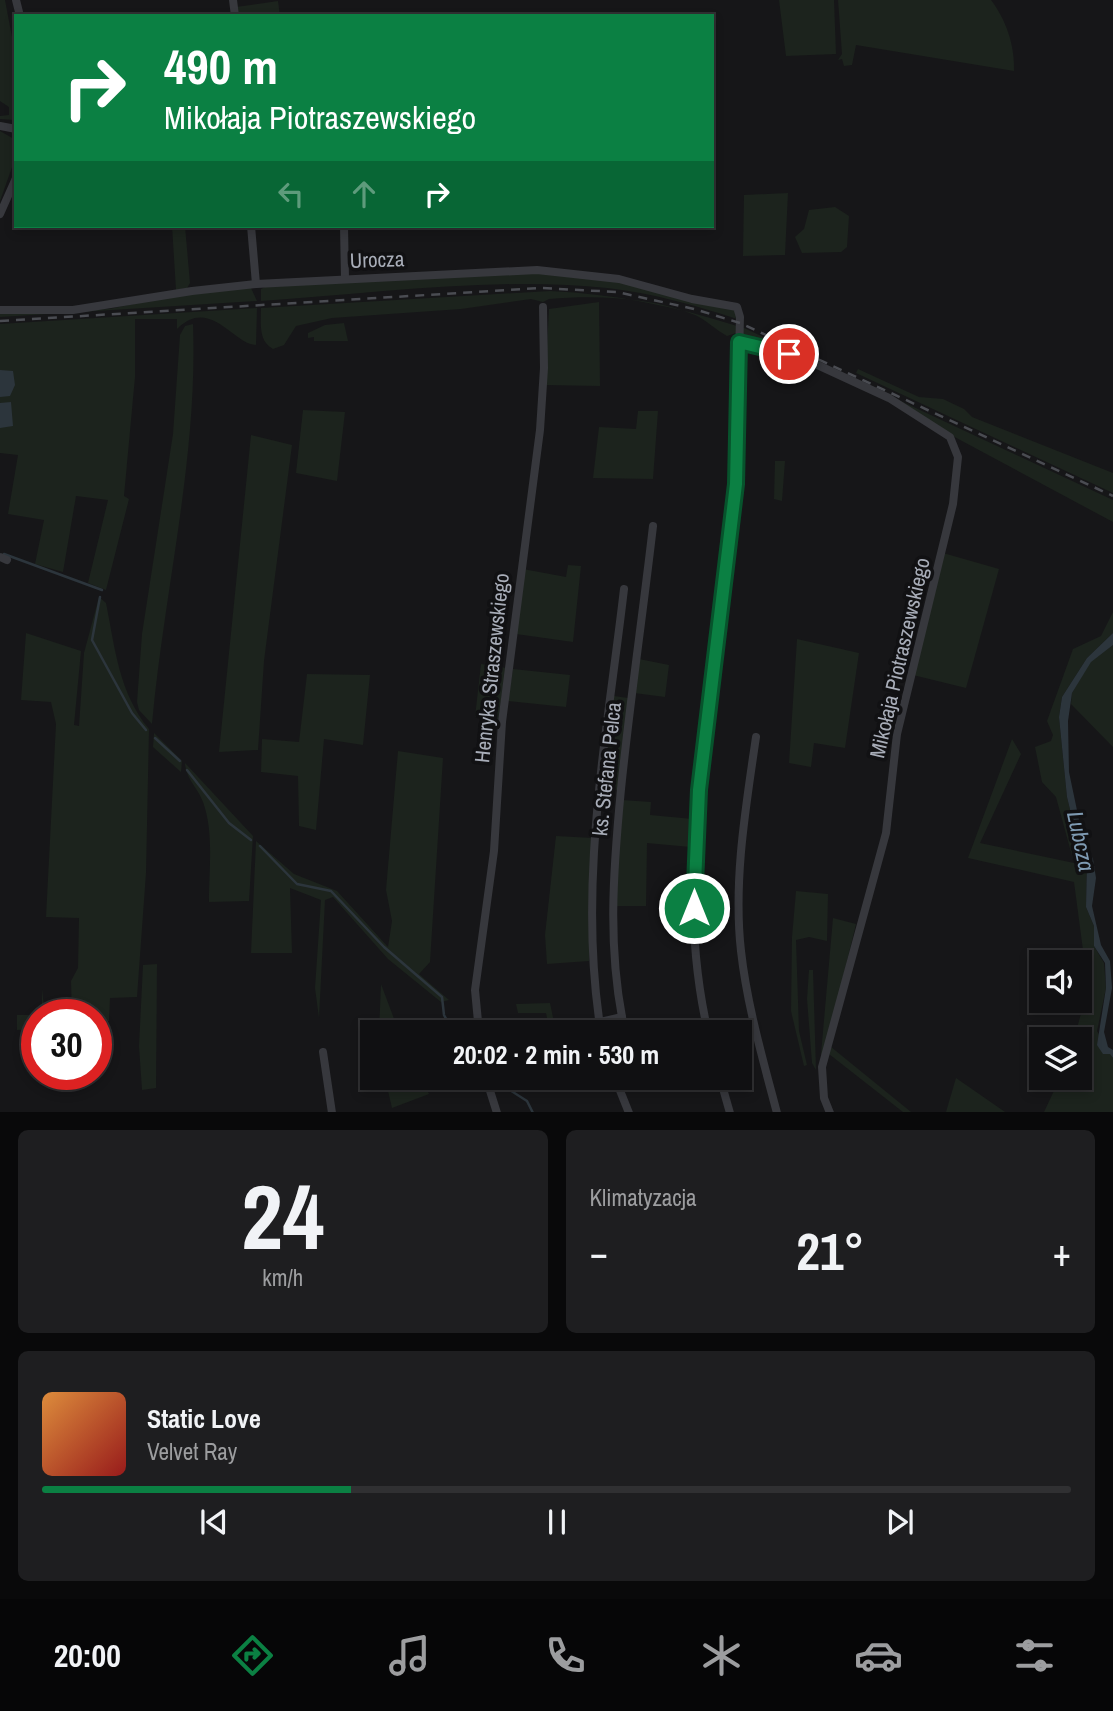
<!DOCTYPE html>
<html lang="pl">
<meta charset="utf-8">
<style>
body{margin:0;font-family:"Archivo Narrow",sans-serif;background:#1e1e20;color:#f1f3f6;height:100vh;display:flex;flex-direction:column;font-size:26px;white-space:nowrap}
*{box-sizing:border-box;margin:0}
p{font-size:23px;color:#9c9d9f}
.icon{flex:none;width:38px;height:38px;fill:none;stroke:currentColor;stroke-width:2;stroke-linecap:round;stroke-linejoin:round}
.map{position:relative;height:1112px;overflow:hidden}
.panel{display:flex;flex-direction:column;gap:18px;padding:18px;background:#09090a;flex:1}
.panel>*{flex:none}
.guide{position:absolute;left:14px;top:14px;width:700px;height:214px;border-radius:0px;box-shadow:0 4px 10px #0003,0 0 0 2px #303032;background:#0b8043;color:#fff;overflow:hidden}
.tools{position:absolute;left:1029px;top:950px;display:grid;gap:14px}
.tools a{display:grid;place-items:center;width:63px;height:63px;border-radius:0px;background:#101012;box-shadow:0 4px 10px #0003,0 0 0 2px #303032;font-size:35px}
.speed{position:absolute;left:21px;top:999px;display:flex;gap:14px;font-size:35px;font-weight:700;text-align:center}
.speed>*{display:grid;place-content:center;width:91px;height:91px;border-radius:50%;background:#101012;box-shadow:0 4px 10px #0003,0 0 0 2px #303032;line-height:1}
.speed .limit{border:10px solid #d22;background:#fff;color:#111}
.pin{position:absolute;display:grid;place-items:center;width:60px;height:60px;color:#fff;margin:-30px;border:4px solid #fff;border-radius:50%;box-shadow:0 2px 7px #0007}
.me{position:absolute;width:77px;margin:-38px;rotate:0deg;stroke-linejoin:round;filter:drop-shadow(0 0 5px #0008)}
.turn{display:flex;align-items:center;gap:24px;height:147px;padding:0 35px;font-size:32px}
.turn .icon{width:91px;height:91px;stroke-width:2.5}
.turn b{display:block;font-size:49px;line-height:60px}
.lanes{display:flex;align-items:center;height:66px;padding:0 35px;background:#0003;justify-content:center;gap:35px;direction:ltr}
.lanes .off{opacity:.35}
.big{font-size:52px;font-weight:700;line-height:1.1}
.panel .card{flex:1;display:flex;flex-direction:column;justify-content:center;gap:10px;min-width:0;padding:0 24px;border-radius:10px;background:#1e1e20}
.panel .dial{align-items:center;gap:0}
.dial b{font-size:91px;line-height:1}
.song{display:flex;align-items:center;gap:21px}
.cover{width:84px;height:84px;border-radius:10px;background:linear-gradient(135deg,hsl(30 70% 55%),hsl(0 70% 35%))}
.played{height:7px;border-radius:4px;background:linear-gradient(90deg,#0b8043 30%,#303032 30%)}
.keys{display:flex;justify-content:space-around;direction:ltr}
.heat{display:flex;justify-content:space-between;align-items:center;font-size:38px;direction:ltr}
.panel .tiles{flex:1;display:grid;gap:18px;grid-template-columns:1fr 1fr}
.card:last-child{grid-column:span 2}
.trip{position:absolute;left:360px;top:1020px;width:392px;height:70px;border-radius:0px;background:#101012;box-shadow:0 4px 10px #0003,0 0 0 2px #303032;font-weight:700;line-height:70px;text-align:center}
.menu{display:flex;height:112px;justify-content:space-around;align-items:center;background:#060607;color:#9c9d9f}
.menu .icon{width:49px;height:49px}
.menu .active{color:#0b8043}
.menu b{font-size:32px;color:#f1f3f6}
.map>svg:first-child{display:block}
.green{fill:#1c231d}
.water{fill:#2c353c}
.lines{fill:none;stroke-linecap:round;stroke-linejoin:round}
.stream{stroke:#2c353c;stroke-width:2.5}
.minor{stroke:#37383d;stroke-width:8}
.rail{stroke:#4a4c52;stroke-width:2.5;stroke-dasharray:9 7;stroke-linecap:butt}
.route-casing{stroke:#07532c;stroke-width:18}
.route{stroke:#0b8043;stroke-width:12}
.labels{text-anchor:middle;stroke-width:7;stroke-linejoin:round;paint-order:stroke}
.street-label{font-size:21px;fill:#a8adb8;stroke:#111113}
.water-label{font-size:23px;font-style:italic;fill:#7f9bb3;stroke:#111113}
</style>
<div class="map">
<svg width="1113" height="1113" viewBox="0 0 1113 1113">
<rect width="100%" height="100%" fill="#161618"/>
<g class="green">
<path d="M0,0h5l11,58 -1,62 -15,-1v-3l9,-1v-8l-9,-6z"/>
<path d="M779,0h55l2,54 -50,2z"/>
<path d="M838,0h153c15,20 24,45 23,71l-158,-26 -4,20 -8,1 -2,-7 -4,1 4,-6z"/>
<path d="M278,1l2,15h-43l-1,-9z"/>
<path d="M0,131l14,8 2,17 -16,45z"/>
<path d="M788,193l-3,62 -42,1 1,-61z"/>
<path d="M835,207l14,9 -2,31 -6,5 -39,1 -7,-16 9,-8 5,-19z"/>
<path d="M172,226h13l5,57 -3,5 -11,2z"/>
<path d="M533,272l59,4 143,34 2,9c-43,-14 -85,-26 -130,-31 -109,-12 -236,6 -346,13v-12l4,-2z"/>
<path d="M251,288l6,13 -257,16v-4l109,-4 69,-14z"/>
<path d="M550,291c65,3 125,15 187,35l-1,7 -9,3c-11,-6 -21,-16 -32,-21 -44,-18 -99,-20 -146,-16l-6,3 -12,-3 -70,10 -129,9 -36,8 -12,19 -11,4c-15,-8 -12,-26 -12,-41z"/>
<path d="M599,302l1,84 -55,-1 4,-76z"/>
<path d="M257,308l-1,37c-22,0 -46,-49 -79,-16v-10h-42v58l-11,119 5,3 -23,91 -18,-7 20,-83 -32,-4 -13,76 -28,-8 9,-44 -36,-6 10,-59 -18,-2v-129z"/>
<path d="M344,323l4,18h-34v-4l-6,1v-5l17,-8z"/>
<path d="M193,324c5,134 -29,267 -41,400l-13,-14 -2,-8 5,-68 31,-200 7,-99 5,-9z"/>
<path d="M742,327l371,173v22l-315,-169 -52,-12 -4,-2z"/>
<path d="M858,369l61,28 24,2 21,10 8,8 141,56v20l-257,-120z"/>
<path d="M303,410l42,2 -8,69 -41,-8z"/>
<path d="M638,411h20l-5,68 -60,-1 6,-51 37,2z"/>
<path d="M251,435l41,10 -28,216 -6,89 -39,2z"/>
<path d="M775,461h10l-3,40 -8,-2z"/>
<path d="M943,553l56,16 -33,119 -53,-13z"/>
<path d="M568,565l13,1 -8,76 -57,-8 7,-65 43,8z"/>
<path d="M99,597l7,6c9,45 13,90 43,126l-3,144 -9,124 -27,1 -1,23h-13v-6h-24l-1,-34 7,-13 1,-50 -33,-1 10,-193 -5,-22 -30,-2 5,-67 55,18 -7,74 5,1 5,-73z"/>
<path d="M1113,612v21l-26,25 -25,39 -3,20 8,80 11,45 9,18 -1,47 8,19v20l10,17 2,25 -9,43 16,27v54h-69l16,-34h20v-38l-6,-1 14,-51 -14,-106 -106,-24 44,-119 9,15 -41,89 94,20 -18,-66 -14,-15 -7,-35 16,-6 2,-6 -6,-14 26,-72 28,-13z"/>
<path d="M797,639l62,14 -14,95 -31,-5 -3,24 -22,-4z"/>
<path d="M1113,645v102l-42,-43 1,-11 18,-31z"/>
<path d="M639,659l30,6 -4,32 -31,-4z"/>
<path d="M481,664l25,4 -8,52 -23,-3z"/>
<path d="M513,669l57,6 -4,32 -58,-6z"/>
<path d="M307,674l63,1 -7,70 -39,-6 -8,91 -17,-4 -1,-50 -37,-4 1,-33 37,3z"/>
<path d="M614,696l14,2 -10,92 -16,-2z"/>
<path d="M154,733l28,28 -1,11 -28,-25z"/>
<path d="M398,751l45,7 -13,204 -11,12 30,26 -8,2 -53,-43 -55,-62 -8,3 -6,118 -4,-30 6,-88 -31,-12 2,65h-41l5,-112 38,33 43,17 51,56 4,-26 -6,-31z"/>
<path d="M185,763l68,73 -4,65 -40,1c0,-32 5,-70 -6,-100 -5,-14 -17,-23 -18,-39z"/>
<path d="M622,800l29,2 -1,13 43,4 -2,28 -44,-4 -1,63h-32z"/>
<path d="M556,836l37,2 -4,123 -42,3 -2,-29z"/>
<path d="M796,891l32,3 -1,47 -18,-4 -13,3 3,91 8,34 -3,1 -13,-55 1,-74z"/>
<path d="M833,918l23,6 -33,136 -2,-6z"/>
<path d="M157,964l-1,124 -14,2 -3,-44 4,-81z"/>
<path d="M809,970h4l3,100 -4,-7 -5,-64z"/>
<path d="M381,984l18,48h-20z"/>
<path d="M42,989l3,26h-8v14l-20,1v-15h25z"/>
<path d="M550,1003l6,29h-6l-4,-19h-28l-2,-9z"/>
<path d="M831,1047l80,65h-8l-74,-58z"/>
<path d="M385,1078h36l8,16 -37,14z"/>
<path d="M956,1078l49,34h-59z"/>
</g>
<g class="water">
<path d="M0,370l13,1 2,14 -5,11 -10,1z"/>
<path d="M11,402l2,24 -13,2v-25z"/>
<path d="M1113,633v12l-22,17 -19,31 -4,28 1,51 14,67 10,20 3,19 -4,28 9,39 9,16 2,27 -8,44 4,15 5,3v8l-3,-4h-7l-6,-9 9,-57 -1,-25 -11,-17v-20l-8,-19 1,-47 -9,-18 -11,-45 -8,-80 3,-20 25,-39z"/>
</g>
<g class="lines">
<g class="stream">
<path d="M4,554l98,36"/>
<path d="M100,597l-8,43 40,73 14,17"/>
<path d="M155,738l25,23"/>
<path d="M187,770l42,53 22,17"/>
<path d="M260,846l37,38 34,7 53,56 58,50 2,18 8,15 9,2"/>
<path d="M491,1078l36,23 6,12"/>
</g>
<g class="minor">
<path d="M16,0l4,16"/>
<path d="M233,0l2,16"/>
<path d="M0,126l16,3"/>
<path d="M0,214l16,-36"/>
<path d="M251,226l5,58"/>
<path d="M344,226l1,53"/>
<path d="M0,310h73l119,-19 64,-7 281,-14 82,9 73,20 45,8 3,10c-2,74 -1,148 -9,222 -17,163 -61,330 -23,493"/>
<path d="M739,342l59,14 91,42 61,39 8,20 -5,47 -56,230 -11,99 -64,234 2,31 6,15"/>
<path d="M0,557l7,3"/>
<path d="M756,737c-10,69 -23,144 -15,214 6,54 22,109 36,162"/>
<path d="M600,1022l22,-5"/>
<path d="M479,1032l-4,-42 19,-139 8,-129 38,-292 4,-62 -1,-61"/>
<path d="M601,1032c-24,-147 6,-296 23,-443"/>
<path d="M625,1032c-18,-82 -12,-160 -4,-243 9,-88 22,-176 32,-263"/>
<path d="M323,1052l9,61"/>
<path d="M486,1078l11,35"/>
<path d="M615,1078l14,35"/>
<path d="M720,1078l10,35"/>
</g>
<path class="rail" d="M0,321l541,-33 76,4 77,17 46,14 373,173"/>
</g>
<g class="lines">
<g class="route-casing">
<path id="route" d="M694,908l5,-118 37,-306 3,-142 50,12"/>
</g>
<use href="#route" class="route"/>
</g>
<g class="labels">
<g class="street-label">
<text transform="translate(377 260) rotate(-2)" y="7">Urocza</text>
<text transform="translate(900 658) rotate(-77)" y="7">Mikołaja Piotraszewskiego</text>
<text transform="translate(492 668) rotate(-84)" y="7">Henryka Straszewskiego</text>
<text transform="translate(607 769) rotate(-84)" y="7">ks. Stefana Pelca</text>
</g>
<g class="water-label">
<text transform="translate(1081 841) rotate(78)" y="8">Lubcza</text>
</g>
</g>
</svg>
<div class="tools">
<a><svg class="icon" aria-label="sound" viewBox="0 0 24 24"><path d="M4 9h4l5-4v14l-5-4H4zM17 9q2 3 0 6"/></svg></a>
<a><svg class="icon" aria-label="layers" viewBox="0 0 24 24"><path d="M12 4l9 5-9 5-9-5zM3 14l9 5 9-5"/></svg></a>
</div>
<div class="speed"><div class="limit">30</div></div>
<div class="pin" style="left:789px;top:354px;background:#d93025"><svg class="icon" aria-label="arrive" viewBox="0 0 24 24"><path d="M6 21V4h12l-3 4 3 4H6"/></svg></div>
<svg class="me" style="left:694px;top:908px" viewBox="-20 -20 40 40"><circle r="17" fill="#0b8043" stroke="#fff" stroke-width="3"/><path d="M0-11L8 9 0 5-8 9z" fill="#fff"/></svg>
<div class="trip">20:02 · 2 min · 530 m</div>
<div class="guide">
<div class="turn"><svg class="icon" aria-label="right" viewBox="0 0 24 24"><path d="M7 20v-9h11M14 6l5 5-5 5"/></svg><div><b>490 m</b>Mikołaja Piotraszewskiego</div></div>
<div class="lanes"><svg class="icon off" aria-label="left" viewBox="0 0 24 24"><path d="M17 20v-9H6M10 6l-5 5 5 5"/></svg><svg class="icon off" aria-label="ahead" viewBox="0 0 24 24"><path d="M12 20V5M6 11l6-6 6 6"/></svg><svg class="icon" aria-label="right" viewBox="0 0 24 24"><path d="M7 20v-9h11M14 6l5 5-5 5"/></svg></div>
</div>
</div>
<section class="panel">
<div class="tiles">
<div class="card dial"><b>24</b><p>km/h</p></div>
<div class="card"><p>Klimatyzacja</p>
<div class="heat"><a>−</a><b class="big">21°</b><a>+</a></div>
</div>
<div class="card">
<div class="song"><i class="cover"></i><div><b>Static Love</b><p>Velvet Ray</p></div></div>
<div class="played"></div>
<div class="keys"><svg class="icon" aria-label="previous" viewBox="0 0 24 24"><path d="M18 5L8 12l10 7zM5 5v14"/></svg><svg class="icon" aria-label="pause" viewBox="0 0 24 24"><path d="M8 5v14M16 5v14"/></svg><svg class="icon" aria-label="next" viewBox="0 0 24 24"><path d="M6 5l10 7-10 7zM19 5v14"/></svg></div>
</div>
</div>
</section>
<nav class="menu">
<b>20:00</b>
<svg class="icon active" aria-label="directions" viewBox="0 0 24 24"><path d="M12 3l9 9-9 9-9-9zM9 14v-3h6M13 9l2 2-2 2"/></svg>
<svg class="icon" aria-label="music" viewBox="0 0 24 24"><path d="M9 18V5l10-2v13"/><circle cx="6" cy="18" r="3"/><circle cx="16" cy="16" r="3"/></svg>
<svg class="icon" aria-label="phone" viewBox="0 0 24 24"><path d="M5 4h4l2 5-3 2q2 4 5 5l2-3 5 2v4C11 20 4 13 5 4z"/></svg>
<svg class="icon" aria-label="climate" viewBox="0 0 24 24"><path d="M12 3v18M4 7l16 10M4 17L20 7"/></svg>
<svg class="icon" aria-label="car" viewBox="0 0 24 24"><path d="M5 17H2v-5l4-1 3-4h7l3 4 3 1v5h-3M9 17h6M6 11h13"/><circle cx="7" cy="17" r="2"/><circle cx="17" cy="17" r="2"/></svg>
<svg class="icon" aria-label="filters" viewBox="0 0 24 24"><path d="M4 7h16M4 17h16"/><circle cx="9" cy="7" r="2"/><circle cx="15" cy="17" r="2"/></svg>
</nav>
